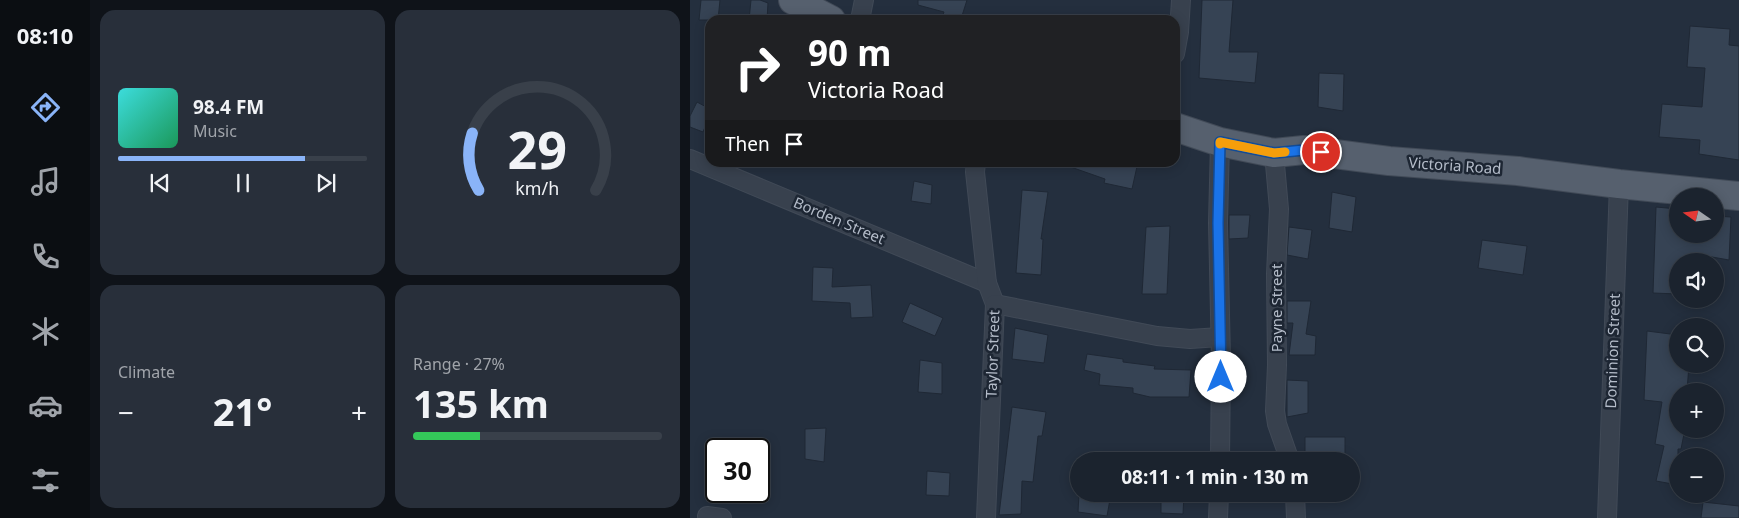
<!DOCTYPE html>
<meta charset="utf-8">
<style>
body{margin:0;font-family:"Noto Sans",sans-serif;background:#282f3a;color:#f1f3f6;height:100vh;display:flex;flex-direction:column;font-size:19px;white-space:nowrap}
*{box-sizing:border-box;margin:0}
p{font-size:16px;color:#a0a4aa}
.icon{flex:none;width:28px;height:28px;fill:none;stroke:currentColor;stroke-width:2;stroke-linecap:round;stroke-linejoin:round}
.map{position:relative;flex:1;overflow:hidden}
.side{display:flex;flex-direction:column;gap:10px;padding:10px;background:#0f1319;width:600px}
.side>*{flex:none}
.top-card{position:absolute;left:15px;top:15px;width:475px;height:152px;border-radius:15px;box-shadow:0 2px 12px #0003,0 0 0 1px #39404a;background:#202124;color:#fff;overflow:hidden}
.needle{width:32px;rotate:284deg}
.tools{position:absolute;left:979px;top:188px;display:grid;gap:10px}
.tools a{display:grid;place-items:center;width:55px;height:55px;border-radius:50%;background:#1b232e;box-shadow:0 2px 12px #0003,0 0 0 1px #39404a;font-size:25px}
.speed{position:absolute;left:15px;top:438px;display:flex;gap:10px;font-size:25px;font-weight:700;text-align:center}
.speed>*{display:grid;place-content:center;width:65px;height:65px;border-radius:50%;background:#1b232e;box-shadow:0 2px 12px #0003,0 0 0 1px #39404a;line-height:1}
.speed .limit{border:2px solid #111;border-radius:8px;background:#fff;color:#111}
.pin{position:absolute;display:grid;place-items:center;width:42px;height:42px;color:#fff;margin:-21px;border:2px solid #fff;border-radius:50%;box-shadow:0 1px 5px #0007}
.me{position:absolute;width:55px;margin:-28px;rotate:0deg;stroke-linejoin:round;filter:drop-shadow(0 0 4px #0008)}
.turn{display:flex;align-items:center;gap:18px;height:105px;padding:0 20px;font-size:22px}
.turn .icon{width:65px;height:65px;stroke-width:2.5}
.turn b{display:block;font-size:35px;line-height:42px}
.then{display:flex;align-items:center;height:48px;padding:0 20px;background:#0003;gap:10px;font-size:19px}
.big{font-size:38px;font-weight:700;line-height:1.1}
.side .tile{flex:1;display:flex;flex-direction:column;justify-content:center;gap:8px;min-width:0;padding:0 18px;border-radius:15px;background:#282f3a}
.side .dial{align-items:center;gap:0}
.dial svg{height:130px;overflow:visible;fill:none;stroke:#39404a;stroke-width:7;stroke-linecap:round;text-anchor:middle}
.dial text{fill:#f1f3f6;stroke:none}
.song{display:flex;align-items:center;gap:15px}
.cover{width:60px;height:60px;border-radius:8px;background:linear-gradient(135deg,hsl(180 70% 55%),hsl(150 70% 35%))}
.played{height:5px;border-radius:2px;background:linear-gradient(90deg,#8ab4f8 75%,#39404a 75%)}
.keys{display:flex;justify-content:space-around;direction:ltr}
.heat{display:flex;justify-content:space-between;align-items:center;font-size:28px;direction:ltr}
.charge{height:8px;border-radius:4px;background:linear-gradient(90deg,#34c759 27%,#39404a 0)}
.side .tiles{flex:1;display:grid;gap:10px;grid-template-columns:repeat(2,1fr)}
.trip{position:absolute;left:380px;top:452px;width:290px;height:50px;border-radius:25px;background:#1b232e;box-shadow:0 2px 12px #0003,0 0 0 1px #39404a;font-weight:700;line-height:50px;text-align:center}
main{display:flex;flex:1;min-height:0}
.menu{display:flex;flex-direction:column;width:90px;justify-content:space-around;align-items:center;background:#0b0e12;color:#a0a4aa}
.menu .icon{width:35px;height:35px}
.menu .on{color:#8ab4f8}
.menu b{font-size:22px;color:#f1f3f6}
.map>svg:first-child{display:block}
.building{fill:#364354;stroke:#1f2835}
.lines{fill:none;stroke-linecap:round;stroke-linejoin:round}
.street-casing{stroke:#414a57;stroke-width:20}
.primary-casing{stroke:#414a57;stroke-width:30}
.street{stroke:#38414e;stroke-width:18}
.primary{stroke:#56606e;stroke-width:28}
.route-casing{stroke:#114b97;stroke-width:12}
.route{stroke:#1a73e8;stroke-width:9}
.slow{stroke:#f59e0b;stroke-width:9}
.labels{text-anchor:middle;stroke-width:5;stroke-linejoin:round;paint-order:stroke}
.street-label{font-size:15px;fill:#b4bcc9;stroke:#1d2633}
</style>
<main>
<nav class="menu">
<b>08:10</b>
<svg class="icon on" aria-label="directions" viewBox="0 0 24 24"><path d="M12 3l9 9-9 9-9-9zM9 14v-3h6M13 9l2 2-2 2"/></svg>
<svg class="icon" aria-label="music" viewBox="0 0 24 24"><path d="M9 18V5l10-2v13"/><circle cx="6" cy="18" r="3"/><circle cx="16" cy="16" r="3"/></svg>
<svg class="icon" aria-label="phone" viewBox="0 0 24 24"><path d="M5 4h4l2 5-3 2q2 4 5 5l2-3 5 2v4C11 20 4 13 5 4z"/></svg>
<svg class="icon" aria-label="climate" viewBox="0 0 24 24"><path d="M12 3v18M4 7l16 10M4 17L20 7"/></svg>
<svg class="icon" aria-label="car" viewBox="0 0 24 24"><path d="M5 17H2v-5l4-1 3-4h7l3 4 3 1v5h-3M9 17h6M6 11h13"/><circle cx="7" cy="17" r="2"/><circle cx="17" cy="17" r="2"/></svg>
<svg class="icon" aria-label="filters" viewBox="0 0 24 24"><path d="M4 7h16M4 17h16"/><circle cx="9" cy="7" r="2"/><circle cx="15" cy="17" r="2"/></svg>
</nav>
<section class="side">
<div class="tiles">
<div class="tile">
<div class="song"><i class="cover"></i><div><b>98.4 FM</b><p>Music</p></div></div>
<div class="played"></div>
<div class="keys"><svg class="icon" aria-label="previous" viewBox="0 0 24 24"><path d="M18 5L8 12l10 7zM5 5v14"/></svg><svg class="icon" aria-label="pause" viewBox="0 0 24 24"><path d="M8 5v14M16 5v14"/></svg><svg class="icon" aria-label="next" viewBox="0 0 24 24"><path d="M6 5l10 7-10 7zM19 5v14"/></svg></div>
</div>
<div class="tile dial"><svg viewBox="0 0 100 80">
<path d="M14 69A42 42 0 1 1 86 69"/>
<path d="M14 69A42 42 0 0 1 10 34" stroke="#8ab4f8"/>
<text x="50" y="56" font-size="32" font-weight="700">29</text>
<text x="50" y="72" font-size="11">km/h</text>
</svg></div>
<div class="tile"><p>Climate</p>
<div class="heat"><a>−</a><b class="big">21°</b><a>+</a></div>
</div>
<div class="tile"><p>Range · 27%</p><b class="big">135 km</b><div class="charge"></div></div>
</div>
</section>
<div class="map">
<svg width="1049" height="518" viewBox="0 0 1049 518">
<rect width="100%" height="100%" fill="#242f3e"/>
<g class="building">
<path d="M11,0h19l-2,20h-19z"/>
<path d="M61,0h9l8,3 -1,17h-18z"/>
<path d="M228,0h49l-6,19 -18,-4 1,-3 -26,-7z"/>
<path d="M512,0h31l-4,52h29l-3,31 -56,-5z"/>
<path d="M1000,26l40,3 -1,16 10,1v114l-40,-6 1,-14 -41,-3 3,-33 40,3 3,-39 -18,-1z"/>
<path d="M629,73l25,1 -1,37 -25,-4z"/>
<path d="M7,102l13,7v6l-7,17 -13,-5v-11z"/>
<path d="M376,162h72l-6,27 -28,-6 1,-4 -40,-14z"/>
<path d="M224,181l18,4 -1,19 -20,-3z"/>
<path d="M332,190l26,2 -7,47h2l-2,36 -25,-2z"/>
<path d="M642,192l24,5 -4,35 -23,-4z"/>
<path d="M966,207l22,2v25h37v-18l16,1 -2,43 -34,-6v7h-17v33l-25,-1z"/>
<path d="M539,215h21l-2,23 -19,1z"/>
<path d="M480,226l-3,68h-25l4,-67z"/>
<path d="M599,227l23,3 -4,29 -21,-4z"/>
<path d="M792,240l45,6 -4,29 -45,-7z"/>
<path d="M123,267l20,1 -1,19 39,-2 2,32 -22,1 -1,-15 -38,-2z"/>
<path d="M597,301h24l-5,33 10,2 -1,19h-26l4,-32h-6z"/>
<path d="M220,303l33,15 -8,18 -33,-14z"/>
<path d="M325,328l33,7 -4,28 -32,-4z"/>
<path d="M957,331l31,4 -2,29 13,1 -2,26h-9v38h7l-4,20h-3v36l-22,-4 8,-35 -9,-2 7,-42 -18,-2z"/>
<path d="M397,354l36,5v3l32,4 -1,3 37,1 -2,27h-39l-17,-4v-5l-34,-3 1,-11 -16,-4z"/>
<path d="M230,360l22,3v31l-24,-2z"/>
<path d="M597,380l21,1v32l-21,4z"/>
<path d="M322,407l34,5 -4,24h-4l-5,46 -11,-1 -1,33 -22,1z"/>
<path d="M136,428l-2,34 -19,-3v-30z"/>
<path d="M615,437h40v18l-40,3z"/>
<path d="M237,471l23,2 -1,23 -23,-1z"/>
<path d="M389,494h32l-4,22 -29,-4z"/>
<path d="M471,494h23l-1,20 -22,-1z"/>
<path d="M1013,502l36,4v12h-38z"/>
</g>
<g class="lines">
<g class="street-casing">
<g id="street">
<path d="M170,20l4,-20"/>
<path d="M485,54l4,-22 2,-32"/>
<path d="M584,153l5,56 -3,65 1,91 -2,46 2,13 13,37"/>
<path d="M0,159l297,124"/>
<path d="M286,162l-1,10 12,111 8,21 -9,214"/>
<path d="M305,304l162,32 33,3 30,-2"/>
<path d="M530,461l1,-101 -3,-137 2,-81"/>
<path d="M605,494l1,24"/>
<path d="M17,516l15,2"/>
<path d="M528,518l1,-24"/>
<path d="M917,518l12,-334"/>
</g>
</g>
<g class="primary-casing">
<g id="primary">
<path d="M103,0l38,20"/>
<path d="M485,127l45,15 54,11 30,-3 85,11 129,10 101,13 120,12"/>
</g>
</g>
<use href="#street" class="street"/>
<use href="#primary" class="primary"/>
</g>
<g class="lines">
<g class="route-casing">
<path id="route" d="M531,377l-3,-154 2,-81 54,11 30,-3 17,2"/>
</g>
<use href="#route" class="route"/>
<path class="slow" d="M530,144v-2l54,11 11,-1"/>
</g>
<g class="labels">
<g class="street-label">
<text transform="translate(765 166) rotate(4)" y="5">Victoria Road</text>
<text transform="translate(149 221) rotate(23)" y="5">Borden Street</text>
<text transform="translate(587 308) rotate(-90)" y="5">Payne Street</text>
<text transform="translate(923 351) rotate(-88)" y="5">Dominion Street</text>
<text transform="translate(303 354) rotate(-88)" y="5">Taylor Street</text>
</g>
</g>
</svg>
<div class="tools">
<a><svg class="needle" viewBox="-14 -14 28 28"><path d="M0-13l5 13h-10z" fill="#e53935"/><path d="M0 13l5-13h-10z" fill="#a0a4aa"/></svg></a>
<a><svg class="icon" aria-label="sound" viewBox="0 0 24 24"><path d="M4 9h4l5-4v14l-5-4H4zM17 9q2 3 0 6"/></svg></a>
<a><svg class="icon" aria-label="search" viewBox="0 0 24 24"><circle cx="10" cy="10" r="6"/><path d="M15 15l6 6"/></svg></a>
<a>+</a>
<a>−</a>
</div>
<div class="speed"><div class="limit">30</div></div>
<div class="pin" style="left:631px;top:152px;background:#d93025"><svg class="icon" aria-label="arrive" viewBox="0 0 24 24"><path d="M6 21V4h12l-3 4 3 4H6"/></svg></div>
<svg class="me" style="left:531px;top:377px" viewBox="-20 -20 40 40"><circle r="19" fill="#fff"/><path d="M0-13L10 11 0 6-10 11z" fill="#1a73e8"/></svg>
<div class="trip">08:11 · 1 min · 130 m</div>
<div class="top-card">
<div class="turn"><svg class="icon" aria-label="right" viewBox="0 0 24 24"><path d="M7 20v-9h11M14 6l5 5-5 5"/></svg><div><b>90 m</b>Victoria Road</div></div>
<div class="then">Then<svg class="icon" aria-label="arrive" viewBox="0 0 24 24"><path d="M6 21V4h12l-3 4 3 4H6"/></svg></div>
</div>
</div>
</main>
